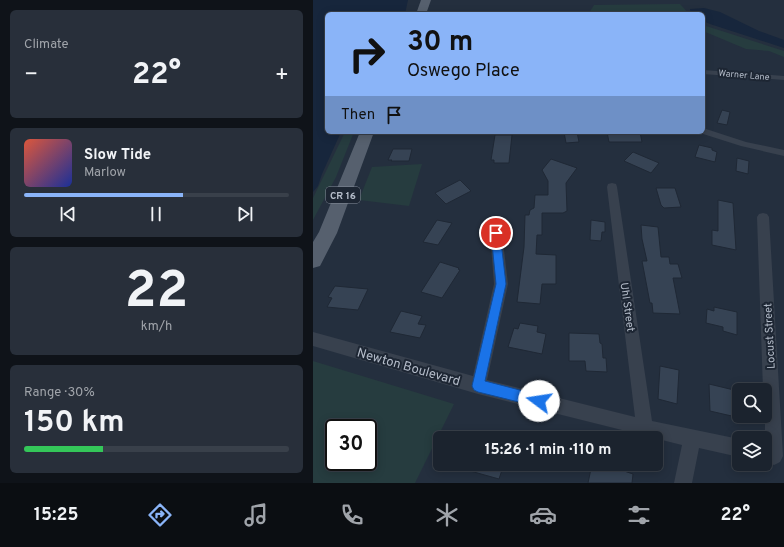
<!DOCTYPE html>
<meta charset="utf-8">
<style>
body{margin:0;font-family:Overpass,sans-serif;background:#282f3a;color:#f1f3f6;height:100vh;display:flex;flex-direction:column;font-size:15px;white-space:nowrap}
*{box-sizing:border-box;margin:0}
p{font-size:13px;color:#a0a4aa}
.icon{flex:none;width:22px;height:22px;fill:none;stroke:currentColor;stroke-width:2;stroke-linecap:round;stroke-linejoin:round}
.map{position:relative;flex:1;overflow:hidden}
.details{display:flex;flex-direction:column;gap:10px;padding:10px;background:#0f1319;width:313px}
.details>*{flex:none}
.guide{position:absolute;left:12px;top:12px;width:380px;height:122px;border-radius:6px;box-shadow:0 2px 10px #0003,0 0 0 1px #39404a;background:#8ab4f8;color:#111;overflow:hidden}
.controls{position:absolute;left:419px;top:383px;display:grid;gap:8px}
.controls a{display:grid;place-items:center;width:40px;height:40px;border-radius:6px;background:#1b232e;box-shadow:0 2px 10px #0003,0 0 0 1px #39404a;font-size:20px}
.speed{position:absolute;left:12px;top:419px;display:flex;gap:8px;font-size:20px;font-weight:700;text-align:center}
.speed>*{display:grid;place-content:center;width:52px;height:52px;border-radius:50%;background:#1b232e;box-shadow:0 2px 10px #0003,0 0 0 1px #39404a;line-height:1}
.speed .limit{border:2px solid #111;border-radius:6px;background:#fff;color:#111}
.pin{position:absolute;display:grid;place-items:center;width:34px;height:34px;color:#fff;margin:-17px;border:2px solid #fff;border-radius:50%;box-shadow:0 1px 4px #0007}
.me{position:absolute;width:44px;margin:-22px;rotate:284deg;stroke-linejoin:round;filter:drop-shadow(0 0 3px #0008)}
.turn{display:flex;align-items:center;gap:14px;height:84px;padding:0 16px;font-size:18px}
.turn .icon{width:52px;height:52px;stroke-width:2.5}
.turn b{display:block;font-size:28px;line-height:34px}
.then{display:flex;align-items:center;height:38px;padding:0 16px;background:#0003;gap:8px;font-size:15px}
.big{font-size:30px;font-weight:700;line-height:1.1}
.details .tile{flex:1;display:flex;flex-direction:column;justify-content:center;gap:6px;min-width:0;padding:0 14px;border-radius:6px;background:#282f3a}
.details .dial{align-items:center;gap:0}
.dial b{font-size:52px;line-height:1}
.song{display:flex;align-items:center;gap:12px}
.cover{width:48px;height:48px;border-radius:6px;background:linear-gradient(135deg,hsl(10 70% 55%),hsl(230 70% 35%))}
.played{height:4px;border-radius:2px;background:linear-gradient(90deg,#8ab4f8 60%,#39404a 60%)}
.keys{display:flex;justify-content:space-around;direction:ltr}
.heat{display:flex;justify-content:space-between;align-items:center;font-size:22px;direction:ltr}
.charge{height:6px;border-radius:3px;background:linear-gradient(90deg,#34c759 30%,#39404a 0)}
.trip{position:absolute;left:120px;top:431px;width:230px;height:40px;border-radius:6px;background:#1b232e;box-shadow:0 2px 10px #0003,0 0 0 1px #39404a;font-weight:700;line-height:40px;text-align:center}
.dock{display:flex;height:64px;justify-content:space-around;align-items:center;background:#0b0e12;color:#a0a4aa}
.dock .icon{width:28px;height:28px}
.dock .current{color:#8ab4f8}
.dock b{font-size:18px;color:#f1f3f6}
main{display:flex;flex:1;min-height:0}
.map>svg:first-child{display:block}
.green{fill:#263c3f;fill-rule:evenodd}
.water{fill:#17263c}
.building{fill:#364354;stroke:#1f2835}
.lines{fill:none;stroke-linecap:round;stroke-linejoin:round}
.minor{fill:#38414e;fill-rule:evenodd}
.primary{fill:#56606e;fill-rule:evenodd}
.route{fill:#1a73e8;stroke:#114b97}
.labels{text-anchor:middle;stroke-width:4;stroke-linejoin:round;paint-order:stroke}
.far-street-label{font-size:9px;fill:#b4bcc9;stroke:#1d2633}
.shield{fill:#1d2633;stroke:#878f9c;stroke-width:1}
.shield-label{font-size:10px;font-weight:bold;fill:#b4bcc9}
.street-label{font-size:11px;fill:#b4bcc9;stroke:#1d2633}
.near-street-label{font-size:13px;fill:#b4bcc9;stroke:#1d2633}
</style>
<main>
<section class="details">
<div class="tile"><p>Climate</p>
<div class="heat"><a>−</a><b class="big">22°</b><a>+</a></div>
</div>
<div class="tile">
<div class="song"><i class="cover"></i><div><b>Slow Tide</b><p>Marlow</p></div></div>
<div class="played"></div>
<div class="keys"><svg class="icon" aria-label="previous" viewBox="0 0 24 24"><path d="M18 5L8 12l10 7zM5 5v14"/></svg><svg class="icon" aria-label="pause" viewBox="0 0 24 24"><path d="M8 5v14M16 5v14"/></svg><svg class="icon" aria-label="next" viewBox="0 0 24 24"><path d="M6 5l10 7-10 7zM19 5v14"/></svg></div>
</div>
<div class="tile dial"><b>22</b><p>km/h</p></div>
<div class="tile"><p>Range · 30%</p><b class="big">150 km</b><div class="charge"></div></div>
</section>
<div class="map">
<svg width="471" height="483" viewBox="0 0 471 483">
<rect width="100%" height="100%" fill="#242f3e"/>
<g class="green">
<path d="M367,4l9,10 -100,-1 5,-8z"/>
<path d="M390,25l81,26v6l-15,-6 -23,-2 -43,-18z"/>
<path d="M32,132h9l-18,45 -23,43v-22z"/>
<path d="M109,164l-13,42 -50,-6 13,-33z"/>
<path d="M0,361l141,43 -39,79h-102zM21,428h34v34h-34z"/>
</g>
<g class="water">
<path d="M0,0h95l-3,14h-78v118h14l-19,42 -4,12 -5,6z"/>
<path d="M391,8l16,4 39,19 25,9v8l-74,-24 -7,-3v-7h-12l-1,-5z"/>
</g>
<g class="building">
<path d="M409,110l8,2 -3,13 -10,-2z"/>
<path d="M251,132h13l2,10 -13,1z"/>
<path d="M294,132h33l2,10h-33z"/>
<path d="M182,135h17l-3,28h-15v-3h-3z"/>
<path d="M386,145l13,3v2l5,2 -2,10 -20,-5z"/>
<path d="M80,149h19l-3,12h-18l1,-1h-4z"/>
<path d="M320,152l26,11 -8,10 -27,-12z"/>
<path d="M424,158l12,3 -1,13 -12,-3z"/>
<path d="M238,159l26,9 -11,15 1,28 -4,2h-21v22h-5l-1,19 20,1v29h-14l-2,20 -23,-2 7,-55 1,-32h4l1,-5 4,-2 1,-13h13v-14l-6,-11z"/>
<path d="M147,180l11,11 -25,13 -11,-11z"/>
<path d="M343,188h19l6,19 -17,1 -3,-3z"/>
<path d="M405,200l15,3 3,47 -24,-5v-15l6,1z"/>
<path d="M124,220l15,3 -14,22 -15,-3z"/>
<path d="M278,220l14,2v10h-3l-1,9 -11,-1z"/>
<path d="M328,225l17,2 3,30h8l1,7h8l4,14h-9l7,36 -27,-1 -1,-10h-2l-8,-42h5l-5,-22z"/>
<path d="M127,262l19,6 -1,1 2,1 -18,28 -21,-6z"/>
<path d="M22,286l33,3 -10,21 -31,-3 5,-9 -4,-1z"/>
<path d="M401,307l23,5v23l-14,-4v-4l-17,-4 1,-14 7,2z"/>
<path d="M88,311l21,5 -4,8 8,1 -6,13 -30,-6z"/>
<path d="M207,323l18,3 -1,6 9,2 -4,20 -34,-7 6,-19 4,1z"/>
<path d="M256,333l30,1 1,9 2,1 1,14h3l1,14 -21,-1 -1,-10h-16z"/>
<path d="M347,366l19,4 -2,34 -19,-5z"/>
<path d="M396,384l25,6 2,27 -26,-6z"/>
<path d="M144,464h47l-5,15 -43,-12z"/>
<path d="M279,464h24l-1,4 18,6 -1,9h-44z"/>
</g>
<g class="lines">
<g class="minor">
<path d="M390,70l81,6v4l-81,-6z"/>
<path d="M390,128l43,14 38,8v6l-43,-10 -41,-13 3,-1z"/>
<path d="M299,183l4,1 1,3 35,234 87,18v18l-40,-9 -7,35h-18l8,-38 -204,-51 -165,-48v-14l160,44 21,-92 -4,-51 2,-3 4,-1 4,1 2,3 6,51 -21,96 148,37 -28,-230 1,-3z"/>
<path d="M450,213l4,1 2,3 14,239 -3,6 -6,3 -6,-3 -3,-6v-66h-2l-6,-173 2,-3z"/>
</g>
<g class="primary">
<path d="M108,0h10l-5,14h-10z"/>
<path d="M47,132h14l-37,101 -17,33 -7,2v-26l6,-10z"/>
</g>
</g>
<path class="route" d="M183,229l4,4 6,51 -21,97 58,15 2,5 -2,4 -4,2 -61,-15 -4,-2 -2,-4 24,-102 -5,-51z"/>
<g class="labels">
<g class="far-street-label">
<text transform="translate(431 75) rotate(5)" y="3">Warner Lane</text>
</g>
<rect class="shield" x="13" y="187" width="34" height="16" rx="3"/>
<g class="shield-label">
<text x="30" y="199">CR 16</text>
</g>
<g class="street-label">
<text transform="translate(315 307) rotate(82)" y="4">Uhl Street</text>
<text transform="translate(456 336) rotate(-93)" y="4">Locust Street</text>
</g>
<g class="near-street-label">
<text transform="translate(96 366) rotate(16)" y="5">Newton Boulevard</text>
</g>
</g>
</svg>
<div class="controls">
<a><svg class="icon" aria-label="search" viewBox="0 0 24 24"><circle cx="10" cy="10" r="6"/><path d="M15 15l6 6"/></svg></a>
<a><svg class="icon" aria-label="layers" viewBox="0 0 24 24"><path d="M12 4l9 5-9 5-9-5zM3 14l9 5 9-5"/></svg></a>
</div>
<div class="speed"><div class="limit">30</div></div>
<div class="pin" style="left:183px;top:233px;background:#d93025"><svg class="icon" aria-label="arrive" viewBox="0 0 24 24"><path d="M6 21V4h12l-3 4 3 4H6"/></svg></div>
<svg class="me" style="left:226px;top:401px" viewBox="-20 -20 40 40"><circle r="19" fill="#fff"/><path d="M0-13L10 11 0 6-10 11z" fill="#1a73e8"/></svg>
<div class="trip">15:26 · 1 min · 110 m</div>
<div class="guide">
<div class="turn"><svg class="icon" aria-label="right" viewBox="0 0 24 24"><path d="M7 20v-9h11M14 6l5 5-5 5"/></svg><div><b>30 m</b>Oswego Place</div></div>
<div class="then">Then<svg class="icon" aria-label="arrive" viewBox="0 0 24 24"><path d="M6 21V4h12l-3 4 3 4H6"/></svg></div>
</div>
</div>
</main>
<nav class="dock">
<b>15:25</b>
<svg class="icon current" aria-label="directions" viewBox="0 0 24 24"><path d="M12 3l9 9-9 9-9-9zM9 14v-3h6M13 9l2 2-2 2"/></svg>
<svg class="icon" aria-label="music" viewBox="0 0 24 24"><path d="M9 18V5l10-2v13"/><circle cx="6" cy="18" r="3"/><circle cx="16" cy="16" r="3"/></svg>
<svg class="icon" aria-label="phone" viewBox="0 0 24 24"><path d="M5 4h4l2 5-3 2q2 4 5 5l2-3 5 2v4C11 20 4 13 5 4z"/></svg>
<svg class="icon" aria-label="climate" viewBox="0 0 24 24"><path d="M12 3v18M4 7l16 10M4 17L20 7"/></svg>
<svg class="icon" aria-label="car" viewBox="0 0 24 24"><path d="M5 17H2v-5l4-1 3-4h7l3 4 3 1v5h-3M9 17h6M6 11h13"/><circle cx="7" cy="17" r="2"/><circle cx="17" cy="17" r="2"/></svg>
<svg class="icon" aria-label="filters" viewBox="0 0 24 24"><path d="M4 7h16M4 17h16"/><circle cx="9" cy="7" r="2"/><circle cx="15" cy="17" r="2"/></svg>
<b>22°</b>
</nav>
